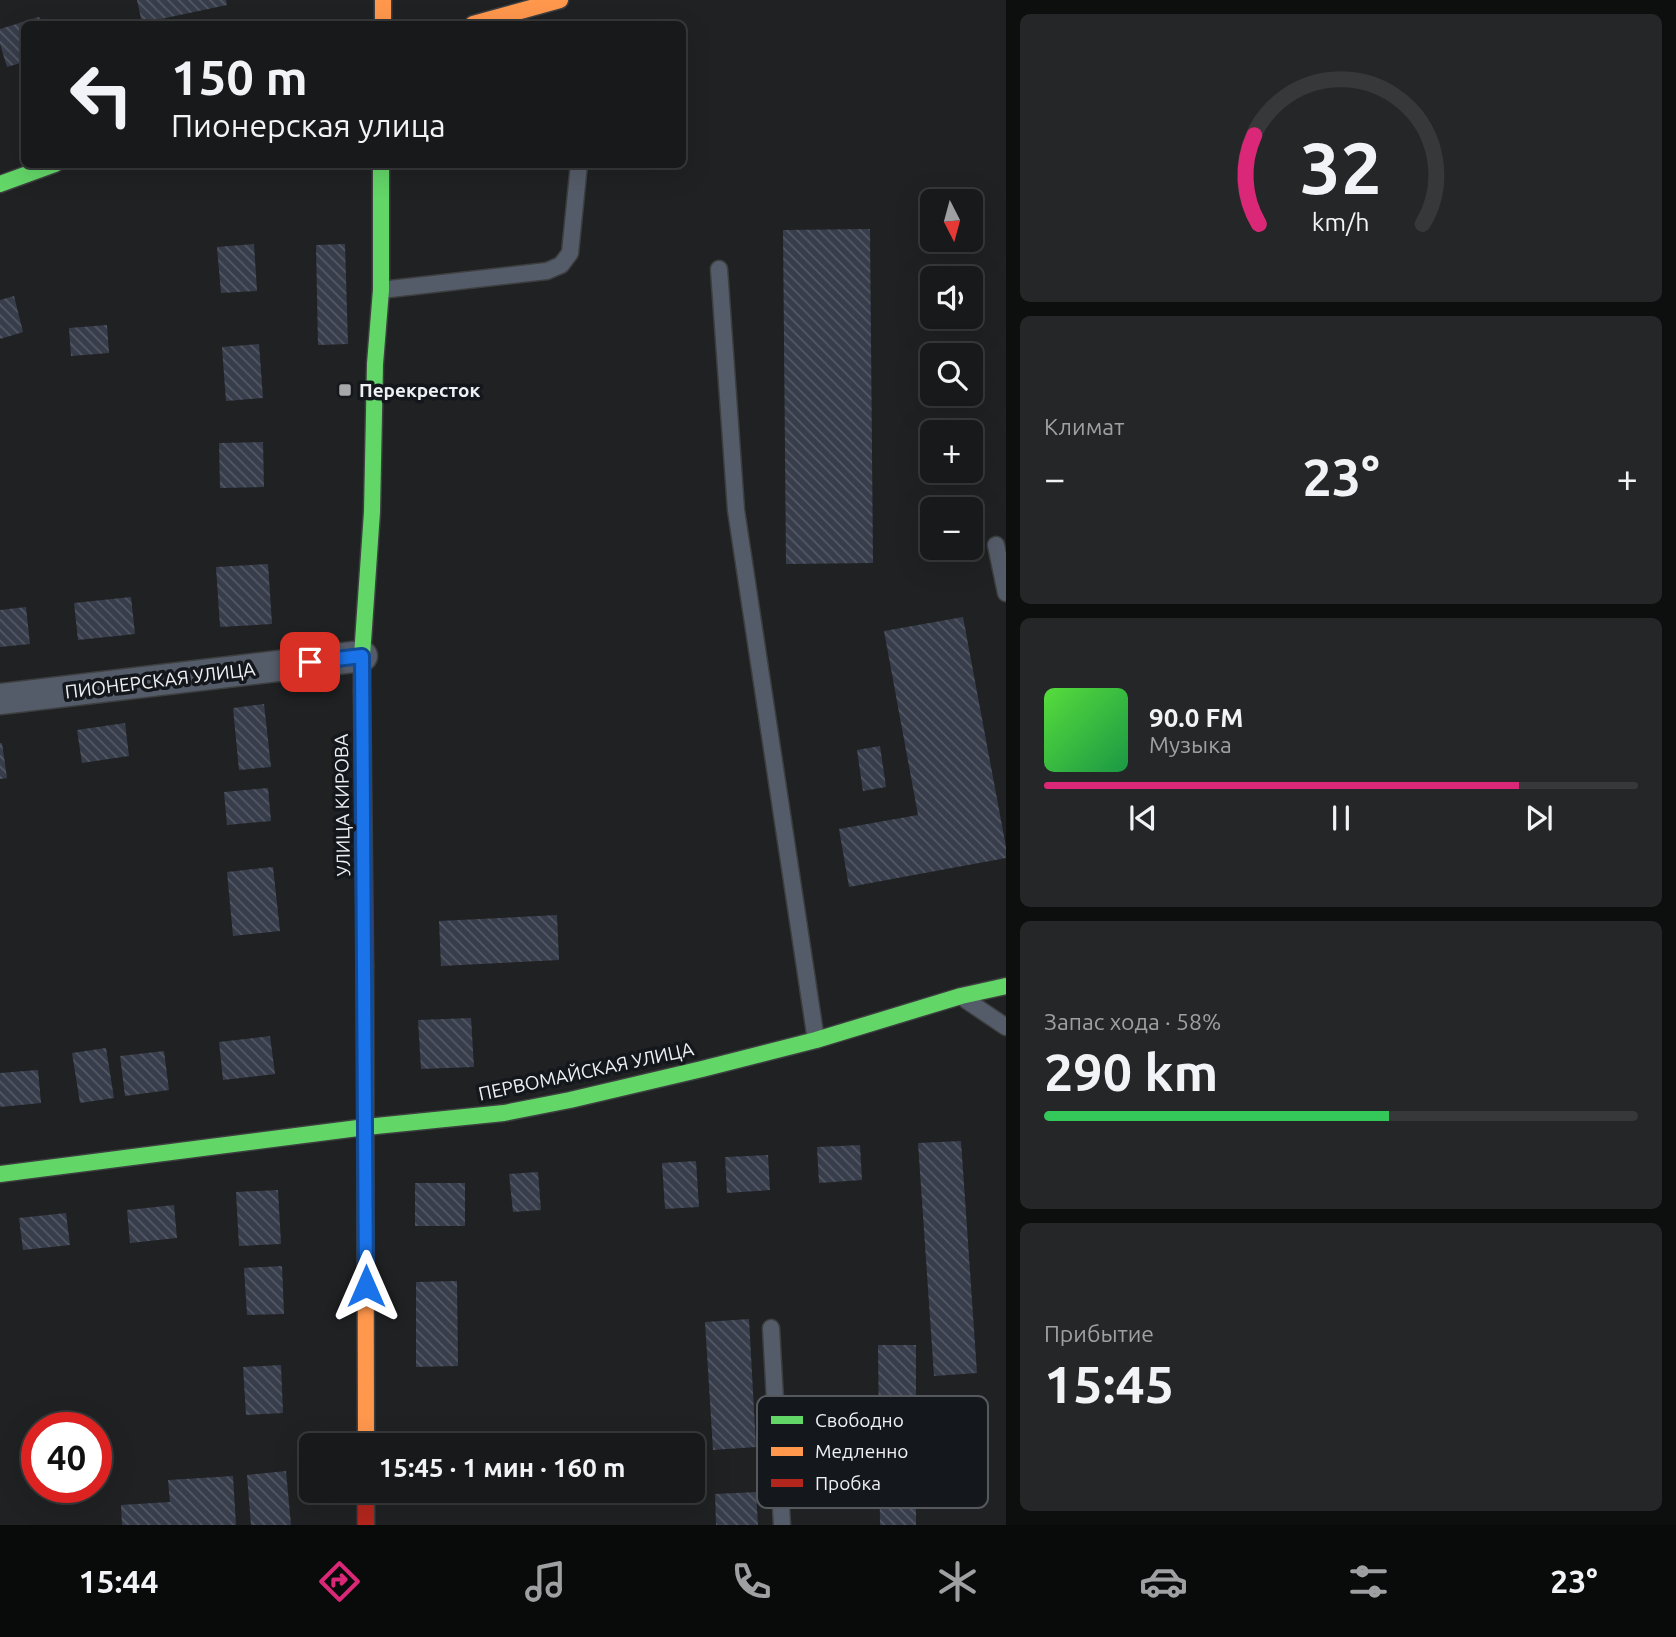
<!DOCTYPE html>
<html lang="ru">
<meta charset="utf-8">
<style>
body{margin:0;font-family:Ubuntu,sans-serif;background:#242627;color:#f1f3f6;height:100vh;display:flex;flex-direction:column;font-size:26px;white-space:nowrap}
*{box-sizing:border-box;margin:0}
p{font-size:23px;color:#9ea0a2}
.icon{flex:none;width:38px;height:38px;fill:none;stroke:currentColor;stroke-width:2;stroke-linecap:round;stroke-linejoin:round}
.map{position:relative;flex:1;overflow:hidden}
.side{display:flex;flex-direction:column;gap:14px;padding:14px;background:#0d0e0e;width:670px}
.side>*{flex:none}
.guide{position:absolute;left:21px;top:21px;width:665px;height:147px;border-radius:10px;box-shadow:0 7px 28px #0002,0 0 0 2px #363839;background:#17191a;color:#f1f3f6;overflow:hidden}
.needle{width:46px;rotate:174deg}
.buttons{position:absolute;left:920px;top:189px;display:grid;gap:14px}
.buttons a{display:grid;place-items:center;width:63px;height:63px;border-radius:10px;background:#17191a;box-shadow:0 7px 28px #0002,0 0 0 2px #363839;font-size:35px}
.speed{position:absolute;left:21px;top:1412px;display:flex;gap:14px;font-size:35px;font-weight:700;text-align:center}
.speed>*{display:grid;place-content:center;width:91px;height:91px;border-radius:50%;background:#17191a;box-shadow:0 7px 28px #0002,0 0 0 2px #363839;line-height:1}
.speed .limit{border:10px solid #d22;background:#fff;color:#111}
.pin{position:absolute;display:grid;place-items:center;width:60px;height:60px;color:#fff;margin:-30px;border-radius:14px;box-shadow:0 4px 10px #0006}
.me{position:absolute;width:77px;margin:-38px;rotate:0deg;stroke-linejoin:round;filter:drop-shadow(0 0 5px #0008)}
.turn{display:flex;align-items:center;gap:24px;height:147px;padding:0 35px;font-size:32px}
.turn .icon{width:91px;height:91px;stroke-width:2.5}
.turn b{display:block;font-size:49px;line-height:60px}
.big{font-size:52px;font-weight:600;line-height:1.1}
.side .widget{flex:1;display:flex;flex-direction:column;justify-content:center;gap:10px;min-width:0;padding:0 24px;border-radius:10px;background:#242627}
.side .dial{align-items:center;gap:0}
.dial svg{height:182px;overflow:visible;fill:none;stroke:#363839;stroke-width:7;stroke-linecap:round;text-anchor:middle}
.dial text{fill:#f1f3f6;stroke:none}
.song{display:flex;align-items:center;gap:21px}
.cover{width:84px;height:84px;border-radius:10px;background:linear-gradient(135deg,hsl(110 70% 55%),hsl(140 70% 35%))}
.played{height:7px;border-radius:4px;background:linear-gradient(90deg,#db2777 80%,#363839 80%)}
.keys{display:flex;justify-content:space-around;direction:ltr}
.heat{display:flex;justify-content:space-between;align-items:center;font-size:38px;direction:ltr}
.charge{height:10px;border-radius:5px;background:linear-gradient(90deg,#34c759 58%,#363839 0)}
.trip{position:absolute;left:299px;top:1433px;width:406px;height:70px;border-radius:10px;background:#17191a;box-shadow:0 7px 28px #0002,0 0 0 2px #363839;font-weight:600;line-height:70px;text-align:center}
.menu{display:flex;height:112px;justify-content:space-around;align-items:center;background:#090a0a;color:#9ea0a2}
.menu .icon{width:49px;height:49px}
.menu .current{color:#db2777}
.menu b{font-size:32px;color:#f1f3f6}
main{display:flex;flex:1;min-height:0}
.map>svg:first-child{display:block}
.building{fill:url(#building-back-hatch)}
.lines{fill:none;stroke-linecap:round;stroke-linejoin:round}
.lane-casing{stroke:#3d3e3f;stroke-width:19}
.street-casing{stroke:#3d3e3f;stroke-width:33}
.fast-casing{stroke:#3d3e3f;stroke-width:19}
.slow-casing{stroke:#3d3e3f;stroke-width:19}
.jam-casing{stroke:#3d3e3f;stroke-width:19}
.lane{stroke:#555c69;stroke-width:16}
.street{stroke:#555c69;stroke-width:30}
.fast{stroke:#63d668;stroke-width:16}
.slow{stroke:#ff974d;stroke-width:16}
.jam{stroke:#b3261e;stroke-width:16}
.route-casing{stroke:#114b97;stroke-width:18}
.route{stroke:#1a73e8;stroke-width:12}
.poi-dot{fill:#a6a8aa;stroke:#14171c;stroke-width:2.5}
.labels{text-anchor:middle;stroke-width:7;stroke-linejoin:round;paint-order:stroke}
.poi-label{font-size:19px;font-weight:bold;fill:#eef0f3;stroke:#14171c;text-anchor:start}
.street-label{font-size:19px;fill:#eef0f3;stroke:#14171c}
.key{fill:#14171c;stroke:#55585c;stroke-width:2}
.key-label{font-size:19px;fill:#eef0f3}
</style>
<main>
<div class="map">
<svg width="1006" height="1525" viewBox="0 0 1006 1525">
<defs>
<pattern id="building-back-hatch" width="6" height="6" patternUnits="userSpaceOnUse" patternTransform="scale(1.75)"><rect width="6" height="6" fill="#383d4b"/><path d="M-1 5l2 2M0 0l6 6M5-1l2 2" fill="none" stroke="#555965"/></pattern>
</defs>
<rect width="100%" height="100%" fill="#1f2123"/>
<g class="building">
<path d="M137,0h89l1,5 -85,18z"/>
<path d="M39,17l3,7h-18v38l-17,5 -7,-23v-15z"/>
<path d="M870,229l3,334 -87,1 -3,-334z"/>
<path d="M254,244l3,47 -36,2 -4,-46z"/>
<path d="M345,244l3,100 -30,1 -2,-100z"/>
<path d="M14,296l9,36 -23,7v-39z"/>
<path d="M107,325l2,28 -38,3 -2,-28z"/>
<path d="M259,344l4,54 -37,3 -4,-54z"/>
<path d="M263,442l1,45 -44,1 -1,-45z"/>
<path d="M268,564l4,60 -52,3 -4,-60z"/>
<path d="M131,597l4,37 -57,6 -4,-37z"/>
<path d="M26,607l4,37 -30,3v-37z"/>
<path d="M963,617l43,230v11l-157,29 -10,-58 79,-14 -34,-184z"/>
<path d="M264,704l7,63 -32,3 -6,-62z"/>
<path d="M125,723l4,33 -47,7 -5,-33z"/>
<path d="M0,743h2l5,35 -7,1z"/>
<path d="M880,746l6,41 -23,4 -6,-41z"/>
<path d="M268,788l3,33 -44,4 -3,-33z"/>
<path d="M273,867l7,64 -47,5 -6,-64z"/>
<path d="M557,915l2,45 -118,6 -2,-45z"/>
<path d="M471,1018l3,49 -53,2 -3,-49z"/>
<path d="M270,1036l5,38 -52,6 -4,-38z"/>
<path d="M106,1048l8,50 -34,5 -8,-50z"/>
<path d="M164,1051l5,39 -44,6 -5,-40z"/>
<path d="M38,1070l3,33 -41,4v-34z"/>
<path d="M961,1141l16,232 -43,3 -16,-233z"/>
<path d="M860,1145l2,35 -43,3 -2,-36z"/>
<path d="M768,1155l2,35 -43,3 -2,-36z"/>
<path d="M696,1161l3,46 -34,2 -3,-46z"/>
<path d="M538,1172l3,38 -28,2 -4,-38z"/>
<rect x="415" y="1183" width="50" height="43"/>
<path d="M278,1190l3,54 -42,2 -3,-54z"/>
<path d="M174,1205l3,33 -47,5 -3,-33z"/>
<path d="M66,1213l4,32 -47,5 -4,-32z"/>
<path d="M282,1266l2,48 -37,1 -3,-47z"/>
<path d="M457,1281l1,85 -42,1v-85z"/>
<path d="M749,1319l7,128 -43,3 -8,-128z"/>
<path d="M878,1345h38v180h-36z"/>
<path d="M281,1365l2,48 -37,2 -3,-48z"/>
<rect x="424" y="1431" width="38" height="15"/>
<path d="M286,1471l5,54h-40l-4,-50z"/>
<path d="M233,1476l3,49h-114l-1,-20 49,-3 -2,-22z"/>
<path d="M756,1492l2,33h-42l-1,-31z"/>
</g>
<g class="lines">
<g class="lane-casing">
<g id="lane">
<path d="M719,269l17,241 80,530"/>
<path d="M381,290l166,-19 14,-6 9,-12 9,-89"/>
<path d="M996,545l10,48"/>
<path d="M966,1000l40,27"/>
<path d="M771,1328l11,197"/>
</g>
</g>
<g class="street-casing">
<path id="street" d="M0,699l362,-43"/>
</g>
<g class="fast-casing">
<g id="fast">
<path d="M0,184l55,-20"/>
<path d="M362,691v-35l10,-144 3,-148 6,-74v-126"/>
<path d="M0,1174l366,-47 138,-14 66,-13 132,-31 114,-29 145,-44 45,-10"/>
</g>
</g>
<g class="slow-casing">
<g id="slow">
<path d="M383,0v24"/>
<path d="M473,24l87,-24"/>
<path d="M365,966l1,480"/>
</g>
</g>
<g class="jam-casing">
<g id="jam">
<path d="M362,691l3,275"/>
<path d="M366,1491v34"/>
</g>
</g>
<use href="#lane" class="lane"/>
<use href="#street" class="street"/>
<use href="#fast" class="fast"/>
<use href="#slow" class="slow"/>
<use href="#jam" class="jam"/>
</g>
<g class="lines">
<g class="route-casing">
<path id="route" d="M310,662l52,-6 4,630"/>
</g>
<use href="#route" class="route"/>
</g>
<rect class="poi-dot" x="338" y="383" width="14" height="14" rx="3.5"/>
<g class="labels">
<g class="poi-label">
<text x="359" y="397">Перекресток</text>
</g>
<g class="street-label">
<text transform="translate(160 680) rotate(-7)" y="7">ПИОНЕРСКАЯ УЛИЦА</text>
<text transform="translate(342 805) rotate(-91)" y="7">УЛИЦА КИРОВА</text>
<text transform="translate(586 1071) rotate(-12)" y="7">ПЕРВОМАЙСКАЯ УЛИЦА</text>
</g>
</g>
<rect x="757" y="1396" width="231" height="112" rx="10" class="key"/>
<rect x="771" y="1416" width="32" height="8" fill="#63d668"/>
<rect x="771" y="1447" width="32" height="9" fill="#ff974d"/>
<rect x="771" y="1479" width="32" height="8" fill="#b3261e"/>
<g class="key-label">
<text x="815" y="1427">Свободно</text>
<text x="815" y="1458">Медленно</text>
<text x="815" y="1490">Пробка</text>
</g>
</svg>
<div class="buttons">
<a><svg class="needle" viewBox="-14 -14 28 28"><path d="M0-13l5 13h-10z" fill="#e53935"/><path d="M0 13l5-13h-10z" fill="#9ea0a2"/></svg></a>
<a><svg class="icon" aria-label="sound" viewBox="0 0 24 24"><path d="M4 9h4l5-4v14l-5-4H4zM17 9q2 3 0 6"/></svg></a>
<a><svg class="icon" aria-label="search" viewBox="0 0 24 24"><circle cx="10" cy="10" r="6"/><path d="M15 15l6 6"/></svg></a>
<a>+</a>
<a>−</a>
</div>
<div class="speed"><div class="limit">40</div></div>
<div class="pin" style="left:310px;top:662px;background:#d93025"><svg class="icon" aria-label="arrive" viewBox="0 0 24 24"><path d="M6 21V4h12l-3 4 3 4H6"/></svg></div>
<svg class="me" style="left:366px;top:1286px" viewBox="-20 -20 40 40"><path d="M0-17L14 15 0 8-14 15z" fill="#1a73e8" stroke="#fff" stroke-width="4"/></svg>
<div class="trip">15:45 · 1 мин · 160 m</div>
<div class="guide">
<div class="turn"><svg class="icon" aria-label="left" viewBox="0 0 24 24"><path d="M17 20v-9H6M10 6l-5 5 5 5"/></svg><div><b>150 m</b>Пионерская улица</div></div>
</div>
</div>
<section class="side">
<div class="widget dial"><svg viewBox="0 0 100 80">
<path d="M14 69A42 42 0 1 1 86 69"/>
<path d="M14 69A42 42 0 0 1 12 30" stroke="#db2777"/>
<text x="50" y="56" font-size="32" font-weight="700">32</text>
<text x="50" y="72" font-size="11">km/h</text>
</svg></div>
<div class="widget"><p>Климат</p>
<div class="heat"><a>−</a><b class="big">23°</b><a>+</a></div>
</div>
<div class="widget">
<div class="song"><i class="cover"></i><div><b>90.0 FM</b><p>Музыка</p></div></div>
<div class="played"></div>
<div class="keys"><svg class="icon" aria-label="previous" viewBox="0 0 24 24"><path d="M18 5L8 12l10 7zM5 5v14"/></svg><svg class="icon" aria-label="pause" viewBox="0 0 24 24"><path d="M8 5v14M16 5v14"/></svg><svg class="icon" aria-label="next" viewBox="0 0 24 24"><path d="M6 5l10 7-10 7zM19 5v14"/></svg></div>
</div>
<div class="widget"><p>Запас хода · 58%</p><b class="big">290 km</b><div class="charge"></div></div>
<div class="widget"><p>Прибытие</p><b class="big">15:45</b></div>
</section>
</main>
<nav class="menu">
<b>15:44</b>
<svg class="icon current" aria-label="directions" viewBox="0 0 24 24"><path d="M12 3l9 9-9 9-9-9zM9 14v-3h6M13 9l2 2-2 2"/></svg>
<svg class="icon" aria-label="music" viewBox="0 0 24 24"><path d="M9 18V5l10-2v13"/><circle cx="6" cy="18" r="3"/><circle cx="16" cy="16" r="3"/></svg>
<svg class="icon" aria-label="phone" viewBox="0 0 24 24"><path d="M5 4h4l2 5-3 2q2 4 5 5l2-3 5 2v4C11 20 4 13 5 4z"/></svg>
<svg class="icon" aria-label="climate" viewBox="0 0 24 24"><path d="M12 3v18M4 7l16 10M4 17L20 7"/></svg>
<svg class="icon" aria-label="car" viewBox="0 0 24 24"><path d="M5 17H2v-5l4-1 3-4h7l3 4 3 1v5h-3M9 17h6M6 11h13"/><circle cx="7" cy="17" r="2"/><circle cx="17" cy="17" r="2"/></svg>
<svg class="icon" aria-label="filters" viewBox="0 0 24 24"><path d="M4 7h16M4 17h16"/><circle cx="9" cy="7" r="2"/><circle cx="15" cy="17" r="2"/></svg>
<b>23°</b>
</nav>
